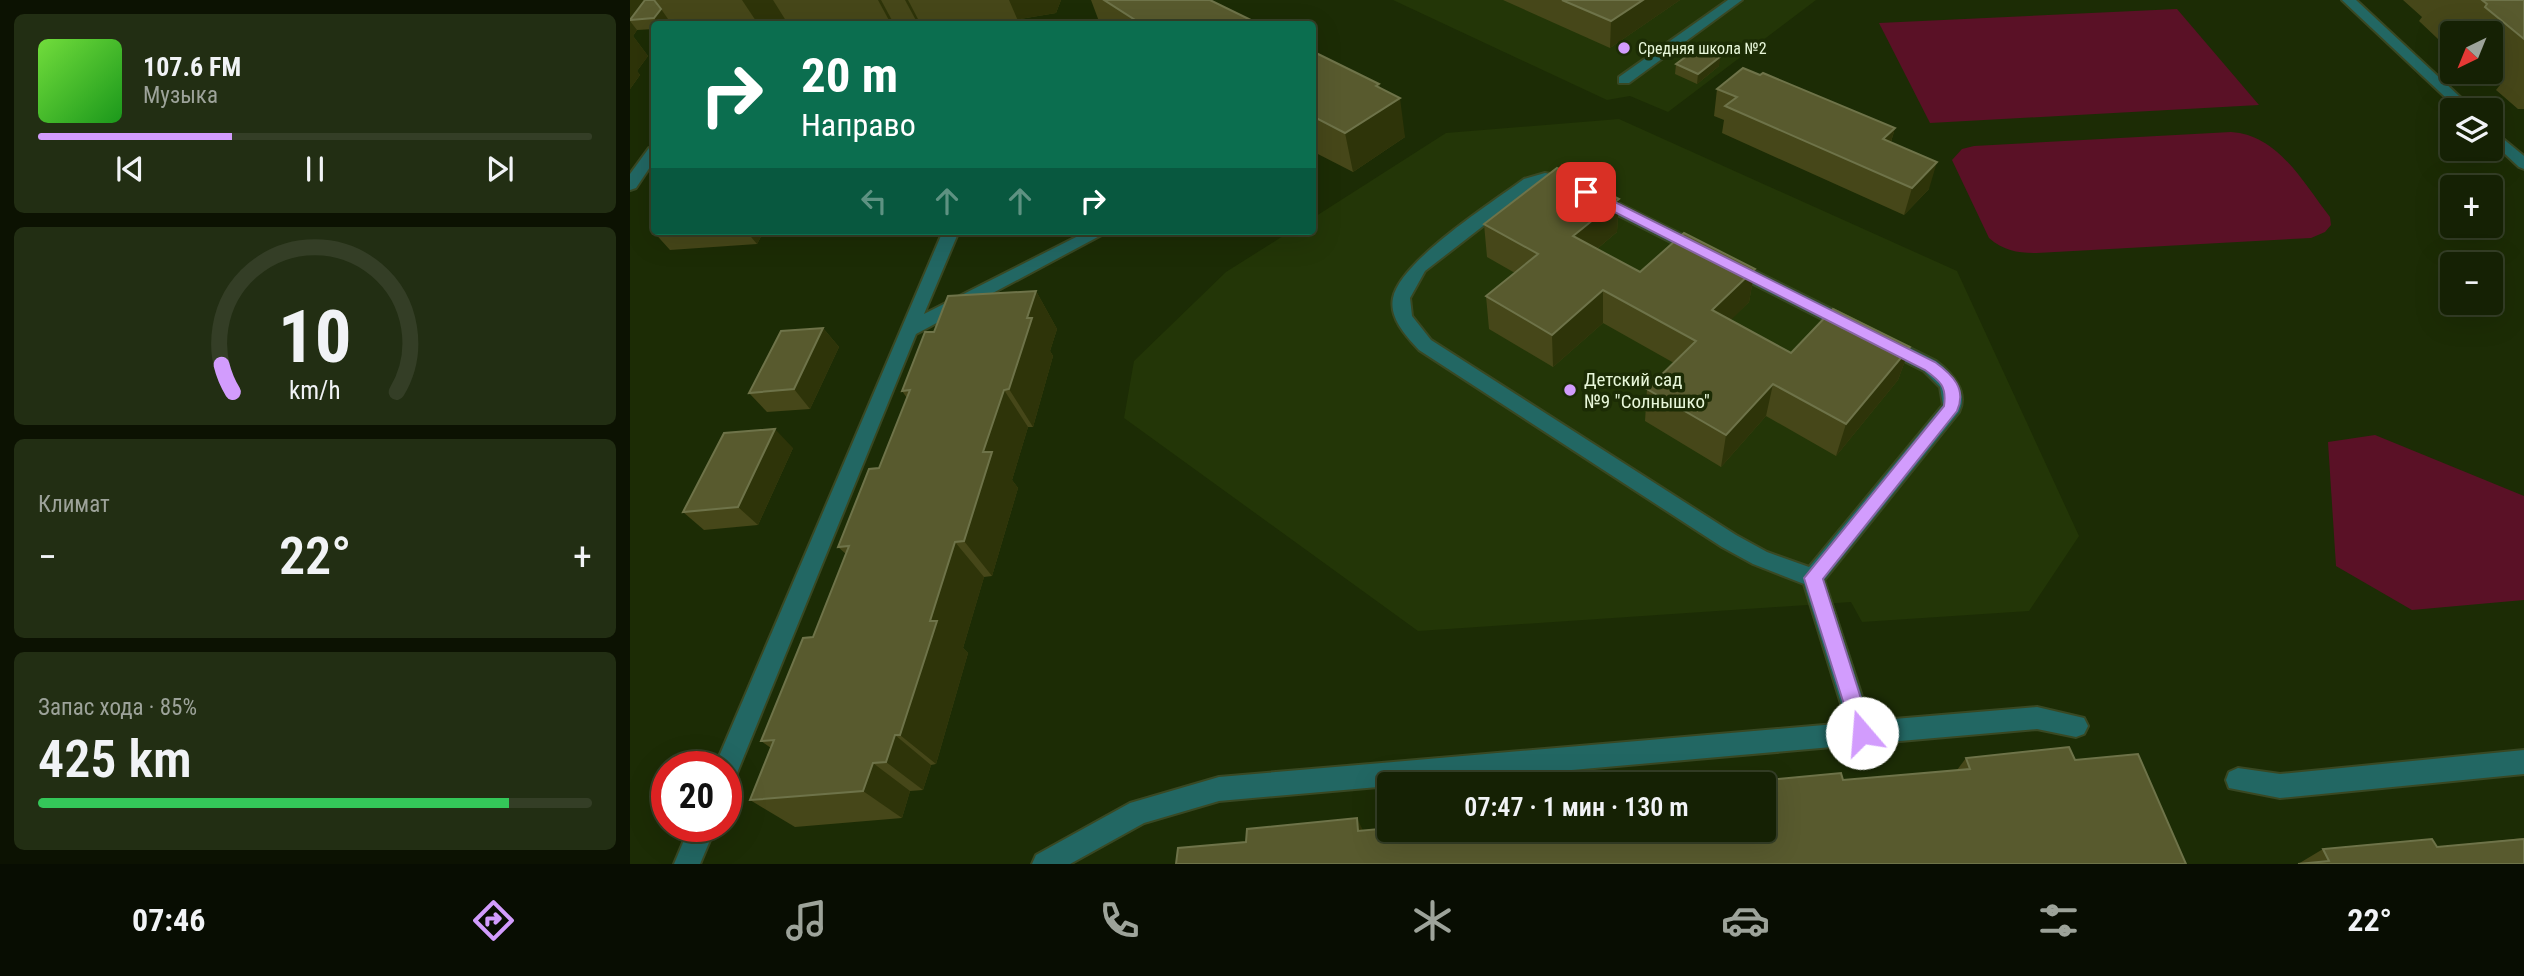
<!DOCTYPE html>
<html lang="ru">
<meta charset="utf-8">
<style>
body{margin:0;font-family:"Roboto Condensed",sans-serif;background:#222e13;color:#f1f3f6;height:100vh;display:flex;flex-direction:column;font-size:26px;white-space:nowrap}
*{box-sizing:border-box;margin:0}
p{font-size:23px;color:#9da39a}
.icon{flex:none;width:38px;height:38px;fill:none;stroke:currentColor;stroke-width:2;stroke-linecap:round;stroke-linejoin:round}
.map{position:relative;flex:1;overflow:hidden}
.drawer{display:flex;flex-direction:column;gap:14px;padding:14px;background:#0c1202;width:630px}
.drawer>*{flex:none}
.banner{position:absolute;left:21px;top:21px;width:665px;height:214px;border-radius:7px;box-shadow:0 7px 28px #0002,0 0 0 2px #343e26;background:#0b6e4f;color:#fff;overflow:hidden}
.needle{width:46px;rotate:223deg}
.buttons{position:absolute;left:1810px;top:21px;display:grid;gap:14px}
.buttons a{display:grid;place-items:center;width:63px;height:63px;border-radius:7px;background:#152104;box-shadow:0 7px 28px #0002,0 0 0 2px #343e26;font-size:35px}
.speed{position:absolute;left:21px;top:751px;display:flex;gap:14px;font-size:35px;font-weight:700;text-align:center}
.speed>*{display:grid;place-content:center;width:91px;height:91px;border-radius:50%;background:#152104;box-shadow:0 7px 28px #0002,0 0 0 2px #343e26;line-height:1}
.speed .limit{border:10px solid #d22;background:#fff;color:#111}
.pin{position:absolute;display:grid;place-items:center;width:60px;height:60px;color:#fff;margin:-30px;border-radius:14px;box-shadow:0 4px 10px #0006}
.me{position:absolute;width:77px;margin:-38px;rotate:342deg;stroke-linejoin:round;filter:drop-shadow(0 0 5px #0008)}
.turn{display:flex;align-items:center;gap:24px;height:147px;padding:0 35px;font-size:32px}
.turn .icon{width:91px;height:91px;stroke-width:2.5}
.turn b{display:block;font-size:49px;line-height:60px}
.lanes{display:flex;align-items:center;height:66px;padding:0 35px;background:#0003;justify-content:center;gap:35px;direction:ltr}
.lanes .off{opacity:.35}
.big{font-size:52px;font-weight:600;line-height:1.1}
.drawer .card{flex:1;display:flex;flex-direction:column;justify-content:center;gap:10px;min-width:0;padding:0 24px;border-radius:10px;background:#222e13}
.drawer .dial{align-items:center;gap:0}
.dial svg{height:182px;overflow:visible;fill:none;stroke:#343e26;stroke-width:7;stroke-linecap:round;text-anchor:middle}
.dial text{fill:#f1f3f6;stroke:none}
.song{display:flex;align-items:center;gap:21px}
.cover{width:84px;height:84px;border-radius:10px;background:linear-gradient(135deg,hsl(100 70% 55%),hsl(120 70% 35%))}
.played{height:7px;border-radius:4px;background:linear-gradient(90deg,#d29cfd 35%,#343e26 35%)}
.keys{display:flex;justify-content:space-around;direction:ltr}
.heat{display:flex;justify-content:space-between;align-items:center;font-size:38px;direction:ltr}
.charge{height:10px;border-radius:5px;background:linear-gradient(90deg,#34c759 85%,#343e26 0)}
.trip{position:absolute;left:747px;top:772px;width:399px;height:70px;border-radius:7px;background:#152104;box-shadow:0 7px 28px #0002,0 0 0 2px #343e26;font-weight:600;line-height:70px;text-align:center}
.tab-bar{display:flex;height:112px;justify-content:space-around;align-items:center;background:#080d02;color:#9da39a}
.tab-bar .icon{width:49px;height:49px}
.tab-bar .current{color:#d29cfd}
.tab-bar b{font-size:32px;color:#f1f3f6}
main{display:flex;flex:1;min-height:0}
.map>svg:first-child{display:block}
.built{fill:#233607}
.green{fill:#5a1126}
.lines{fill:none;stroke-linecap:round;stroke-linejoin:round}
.service-casing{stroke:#394823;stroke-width:4}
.service{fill:#226763;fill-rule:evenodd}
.wall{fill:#464719}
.shaded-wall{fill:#2e3409}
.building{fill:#585a2e;stroke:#6e7349;stroke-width:2}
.route{fill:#d29cfd;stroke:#8865a4;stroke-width:2}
.poi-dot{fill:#d29cfd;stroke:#1c2c05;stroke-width:2.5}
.labels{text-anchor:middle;stroke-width:7;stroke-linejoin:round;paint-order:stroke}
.far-poi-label{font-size:16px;fill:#e8f7da;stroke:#1c2c05;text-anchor:start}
.poi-label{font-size:19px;fill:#e8f7da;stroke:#1c2c05;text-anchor:start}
</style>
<main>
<section class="drawer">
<div class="card">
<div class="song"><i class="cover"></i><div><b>107.6 FM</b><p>Музыка</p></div></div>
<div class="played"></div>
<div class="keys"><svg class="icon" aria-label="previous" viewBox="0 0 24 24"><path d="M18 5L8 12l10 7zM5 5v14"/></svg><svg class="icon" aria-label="pause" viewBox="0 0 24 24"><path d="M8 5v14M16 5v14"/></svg><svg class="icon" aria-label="next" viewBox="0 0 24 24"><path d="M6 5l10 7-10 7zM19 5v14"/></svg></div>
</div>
<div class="card dial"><svg viewBox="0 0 100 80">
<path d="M14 69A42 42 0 1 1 86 69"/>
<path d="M14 69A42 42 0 0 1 9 57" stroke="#d29cfd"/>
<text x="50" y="56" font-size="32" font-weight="700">10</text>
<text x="50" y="72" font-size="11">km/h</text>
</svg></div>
<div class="card"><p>Климат</p>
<div class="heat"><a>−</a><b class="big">22°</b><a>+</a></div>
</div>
<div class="card"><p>Запас хода · 85%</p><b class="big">425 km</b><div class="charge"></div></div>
</section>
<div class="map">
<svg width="1894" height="864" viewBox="0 0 1894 864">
<rect width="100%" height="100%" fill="#1c2c05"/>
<g class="built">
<path d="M763,0h423l-148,112 -38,-16 -23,4z"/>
<path d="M989,119l338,152 122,265 -50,75 -167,11 -11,-20 -433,29 -294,-213 10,-57 92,-89 65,-41h21l1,-13 133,-85z"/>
</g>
<g class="green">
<path d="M1547,9l82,96 -329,18 -51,-100z"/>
<path d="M1601,132c48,3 72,51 99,85l1,8 -6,7 -14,6 -274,15c-19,0 -33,-2 -48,-15l-37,-78 10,-11 12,-3z"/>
<path d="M1745,435l149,61v104l-112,10 -76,-44 -8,-124z"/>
</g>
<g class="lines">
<g class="service-casing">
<g id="service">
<path d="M1098,0h14l-113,83h-10v-6z"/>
<path d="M1712,0h14l118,110h-15z"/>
<path d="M1860,128l34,28v13l-5,-2 -29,-27z"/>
<path d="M24,146v15l-18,27 -6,2v-16l19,-26z"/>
<path d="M915,173l21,4 370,184c16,12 33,31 23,51l-135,168 46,141 167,-14 47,11 4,8 -4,8 -8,3 -39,-8 -818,72 -75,22 -74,41h-38l4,-9 94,-52 89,-26 628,-54 -43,-139 -51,-20 -31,-17 -303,-197c-13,-14 -30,-32 -26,-52 7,-37 100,-96 131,-119zM915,183l12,1 367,187 16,16 3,18 -134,162 -42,-15 -31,-17 -305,-195 -19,-24 -2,-18 15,-27 111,-86z"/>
<path d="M313,231h16l-35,83 164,-83h21l-193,103 -181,444 -9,4v-16h-11z"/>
<path d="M1894,750v24l-244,24 -51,-10 -3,-8 3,-8 9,-4 42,6z"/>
<path d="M60,826h26l-16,38h-26z"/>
</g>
</g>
<use href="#service" class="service"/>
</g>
<g class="wall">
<path d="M0,0h431l-5,13 -36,6 -1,4 -32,1h-24l-1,-2 -43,-1 -1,3h-247l-3,-5 -4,5h-10v5l-17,1 -4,6 15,20 -11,15 3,4 -10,14z"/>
<path d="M461,0h119l49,24h-159z"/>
<path d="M873,0h177l-70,48z"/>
<path d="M1773,0h121v109h-6l-22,-19 4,-5 -10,-7 -8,-6h8v-39h-38v7l-2,-2 -12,1 -19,-18 3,-4z"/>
<path d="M682,51l67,33 1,4 25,49 -52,35 -41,-21z"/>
<path d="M1046,64l43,2 -22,18 -22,-10z"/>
<path d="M1087,89l178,39 -4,14 38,47 -25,26 -182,-82 2,-13 -10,-4z"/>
<path d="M989,199l-2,33 -20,17 43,23 115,-3 -6,33 -19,18 61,33 119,-6 -12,33 -62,76 -70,-40 -45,51 -76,-46 2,-32 27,-26 -71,-40 -50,44 -64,-38 -3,-33 29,-23 -28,-16 -3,-33z"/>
<path d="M24,227v4h110l-7,13 -87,6 -18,-20z"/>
<path d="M406,291l21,38 -7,22 3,5 -20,71h-5l-16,53 6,8 -26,88 -8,1 -21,71 5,5 -32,111 -5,1 -8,25 -13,1 -8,27 -107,9 -45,-27 21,-52 -10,-7 52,-104 33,-83 -8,-7 41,-79 28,-70 -5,-7 32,-59z"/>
<path d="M193,328l16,19 -29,62 -43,3 -18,-19z"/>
<path d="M163,448l-35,77 -54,5 -21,-18z"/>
<path d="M1336,758l109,2 111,104 -823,-34h401l79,-50 114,-10z"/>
<path d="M1894,838v26h-226l25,-15 114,-2z"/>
</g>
<g class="shaded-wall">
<path d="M0,0h19l-19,20z"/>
<path d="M112,0h31l15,24h-30z"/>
<path d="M248,0h3l13,24h-3z"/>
<path d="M275,0h3l11,21 -1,3z"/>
<path d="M379,0h52l-5,13 -36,6 -1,4z"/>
<path d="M1013,0h37l-70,48 1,-27z"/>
<path d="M31,9l7,10 -4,5h-5l-5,-6z"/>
<path d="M0,21l7,9 -4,6 15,20 -11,15 3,4 -10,14z"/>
<path d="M1091,56l-2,10 -22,18 1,-10z"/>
<path d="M749,84l4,24 17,-10 5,39 -52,35 -8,-39 31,-47z"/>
<path d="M1265,128l-8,27 -4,-16z"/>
<path d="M1307,162l-8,27 -25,26 8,-27z"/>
<path d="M989,199l-2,33 -44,37v-33z"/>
<path d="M116,231h18l-7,13z"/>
<path d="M1125,269l-6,33 -41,41 4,-33z"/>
<path d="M973,290v33l-50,44 -1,-32z"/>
<path d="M406,291l21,38 -7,22 3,5 -20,71 -24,-38 18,-71z"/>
<path d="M193,328l16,19 -29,62 -16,-20z"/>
<path d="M1280,347l-12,33 -62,76 10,-32z"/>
<path d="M1143,384l-7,32 -45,51 5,-32z"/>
<path d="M374,390l24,37 -16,53 6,8 -26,88 -28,-35 19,-89z"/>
<path d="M145,429l18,19 -35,77 -20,-18z"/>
<path d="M325,542l29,35 -21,71 5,5 -32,111 -36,-29 30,-114z"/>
<path d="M265,735l36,30 -8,25 -37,-28z"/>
<path d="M243,763l37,28 -8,27 -39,-27z"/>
<path d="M727,818l13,27 -12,-14z"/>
</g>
<g class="building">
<path d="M15,0h9l7,9 -7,9 -24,2z"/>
<path d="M474,0h106l49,24h-108l-7,-3 -4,2z"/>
<path d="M932,0h81l-32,21z"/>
<path d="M1852,0h42v39l-39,-32 2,-3z"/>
<path d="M1069,47l22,9 -23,18 -22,-10z"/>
<path d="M682,51l67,33 -3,2 24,12 -55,35 -33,-17z"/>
<path d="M1113,68l17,7 3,-2 132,55 -12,11 54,23 -25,26 -187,-82 12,-9 -20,-8z"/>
<path d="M927,168l62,31 -46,37 67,36 44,-39 71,36 -43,41 79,43 42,-44 77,38 -64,77 -73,-40 -47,51 -79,-46 49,-48 -93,-51 -51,45 -66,-39 52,-42 -54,-30z"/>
<path d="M406,291l-9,27h5l-23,71 -5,1 -21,62h9l-28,89 -9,1 -25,79h7l-37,114h-5l-9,27 -13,1 -10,28 -113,9 24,-60 -13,1 42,-103 10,-1 36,-91 -11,1 31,-78 10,-1 31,-78 -8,1 23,-59h9l14,-36z"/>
<path d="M193,328l-29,61 -45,4 32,-62z"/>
<path d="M145,429l-37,78 -55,5 41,-79z"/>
<path d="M1439,747l6,13 63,-6 48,110h-1010l2,-16 68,-6 1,-13 110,-11 1,13 32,-3v2h374v-46l-29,-1 106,-10 2,7 127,-11 -4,-11z"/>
<path d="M1802,839l5,8 87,-8v25h-226l31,-3 -6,-12z"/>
</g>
<path class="route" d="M951,190h10l344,172c18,13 32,27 22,49l-134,168 49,154 -3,7 -7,3 -7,-3 -2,-7 -49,-155 140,-172c3,-20 -4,-25 -19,-36l-344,-175z"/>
<g class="poi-dot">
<circle cx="994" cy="48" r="7"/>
<circle cx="940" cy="390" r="7"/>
</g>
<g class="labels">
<g class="far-poi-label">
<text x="1008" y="54">Средняя школа №2</text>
</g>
<g class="poi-label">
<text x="954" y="386">Детский сад<tspan x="954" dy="22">№9 "Солнышко"</tspan></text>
</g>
</g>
</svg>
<div class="buttons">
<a><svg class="needle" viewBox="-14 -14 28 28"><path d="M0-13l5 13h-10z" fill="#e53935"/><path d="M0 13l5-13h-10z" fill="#9da39a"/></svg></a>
<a><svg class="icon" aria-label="layers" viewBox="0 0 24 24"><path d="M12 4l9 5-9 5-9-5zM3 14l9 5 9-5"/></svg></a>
<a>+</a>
<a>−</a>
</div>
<div class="speed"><div class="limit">20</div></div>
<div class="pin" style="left:956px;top:192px;background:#d93025"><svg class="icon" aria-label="arrive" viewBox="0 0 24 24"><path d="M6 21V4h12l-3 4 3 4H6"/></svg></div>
<svg class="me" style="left:1232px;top:733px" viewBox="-20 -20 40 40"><circle r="19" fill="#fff"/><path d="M0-13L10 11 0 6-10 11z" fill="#d29cfd"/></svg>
<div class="trip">07:47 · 1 мин · 130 m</div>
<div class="banner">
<div class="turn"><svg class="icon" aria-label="right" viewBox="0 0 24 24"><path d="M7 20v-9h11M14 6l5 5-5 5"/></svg><div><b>20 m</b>Направо</div></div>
<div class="lanes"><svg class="icon off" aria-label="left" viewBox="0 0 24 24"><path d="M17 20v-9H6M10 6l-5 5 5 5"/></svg><svg class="icon off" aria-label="ahead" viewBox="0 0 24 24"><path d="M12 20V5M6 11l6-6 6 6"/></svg><svg class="icon off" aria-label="ahead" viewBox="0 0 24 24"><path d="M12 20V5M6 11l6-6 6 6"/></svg><svg class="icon" aria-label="right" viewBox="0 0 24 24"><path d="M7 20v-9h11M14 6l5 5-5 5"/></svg></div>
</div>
</div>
</main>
<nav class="tab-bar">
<b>07:46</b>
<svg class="icon current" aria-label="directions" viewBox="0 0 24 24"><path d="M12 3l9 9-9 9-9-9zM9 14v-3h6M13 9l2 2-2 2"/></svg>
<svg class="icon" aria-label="music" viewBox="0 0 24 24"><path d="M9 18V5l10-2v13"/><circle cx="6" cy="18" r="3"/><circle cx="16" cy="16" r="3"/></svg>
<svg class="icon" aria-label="phone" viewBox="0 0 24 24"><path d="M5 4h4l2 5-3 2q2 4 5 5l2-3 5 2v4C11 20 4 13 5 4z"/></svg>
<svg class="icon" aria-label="climate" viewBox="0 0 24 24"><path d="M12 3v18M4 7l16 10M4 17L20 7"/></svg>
<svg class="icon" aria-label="car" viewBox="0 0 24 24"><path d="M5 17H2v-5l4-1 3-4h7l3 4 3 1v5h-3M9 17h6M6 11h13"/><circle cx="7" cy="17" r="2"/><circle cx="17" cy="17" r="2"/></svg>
<svg class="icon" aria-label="filters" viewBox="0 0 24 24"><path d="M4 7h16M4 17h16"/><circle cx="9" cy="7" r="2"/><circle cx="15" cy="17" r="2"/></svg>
<b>22°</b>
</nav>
